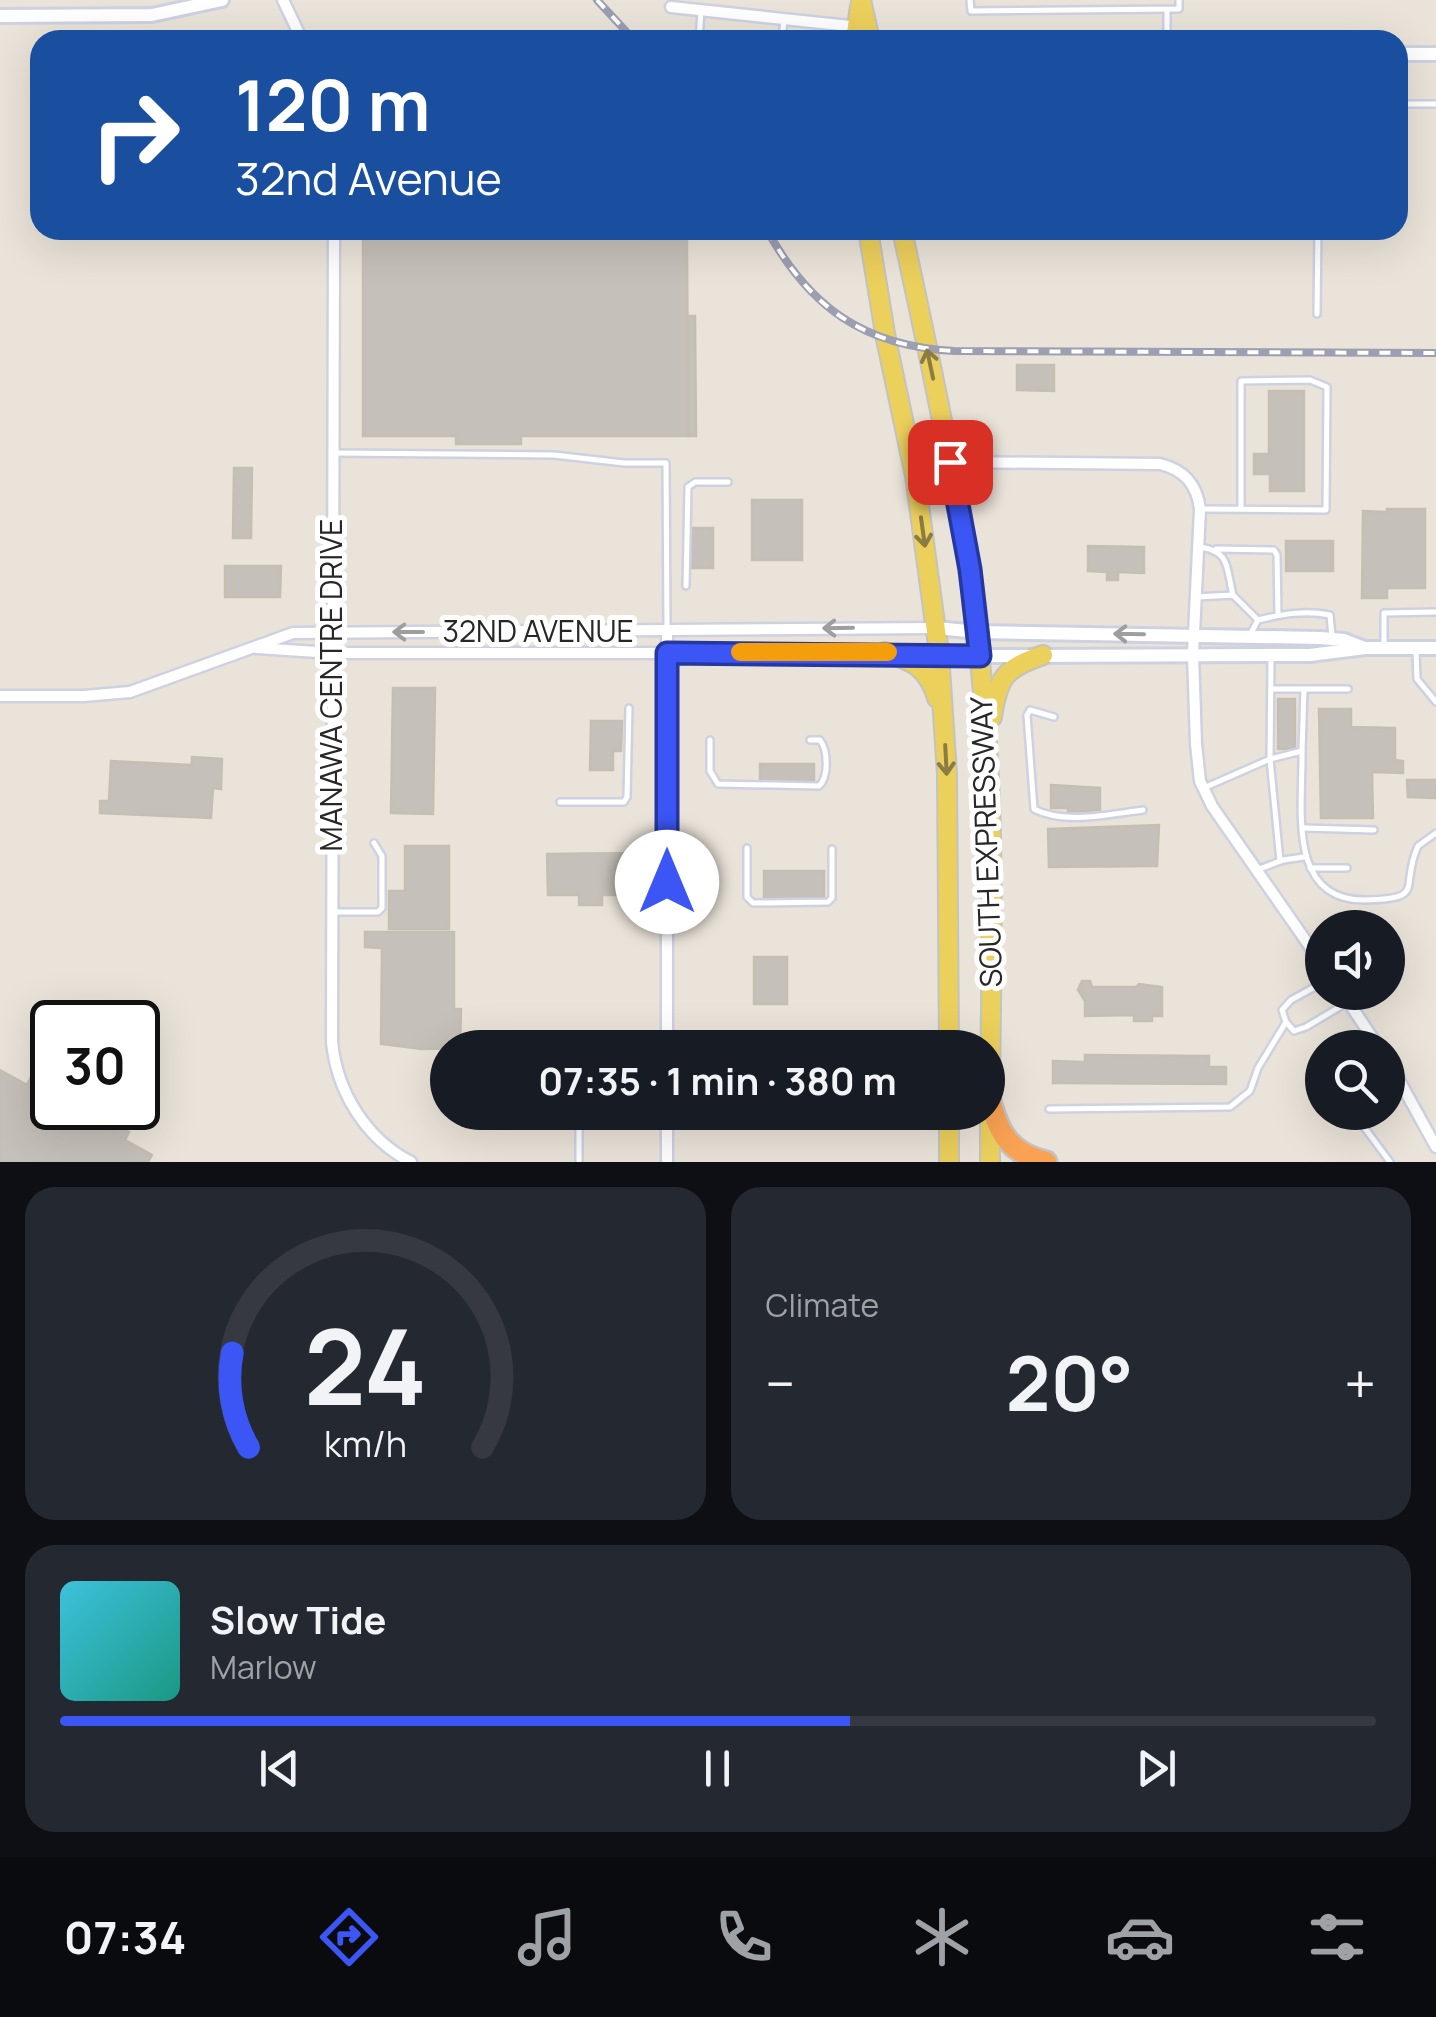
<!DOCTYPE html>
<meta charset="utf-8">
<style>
body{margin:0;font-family:Manrope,sans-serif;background:#242831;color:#f1f3f6;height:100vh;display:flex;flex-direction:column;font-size:38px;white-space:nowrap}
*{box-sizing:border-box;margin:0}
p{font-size:32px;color:#9ea1a6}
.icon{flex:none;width:55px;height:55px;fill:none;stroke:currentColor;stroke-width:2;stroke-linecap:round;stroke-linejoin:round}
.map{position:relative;height:1162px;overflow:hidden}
.side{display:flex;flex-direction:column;gap:25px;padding:25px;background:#0d0f14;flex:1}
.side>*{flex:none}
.banner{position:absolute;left:30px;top:30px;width:1378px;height:210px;border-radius:30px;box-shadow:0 10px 40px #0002;background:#1a4fa0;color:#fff;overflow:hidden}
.controls{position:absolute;left:1305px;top:910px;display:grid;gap:20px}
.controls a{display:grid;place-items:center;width:100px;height:100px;border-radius:50%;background:#171b24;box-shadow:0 10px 40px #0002;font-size:50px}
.speed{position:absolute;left:30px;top:1000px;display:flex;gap:20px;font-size:50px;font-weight:700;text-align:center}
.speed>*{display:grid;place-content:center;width:130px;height:130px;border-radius:50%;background:#171b24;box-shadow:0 10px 40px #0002;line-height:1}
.speed .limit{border:5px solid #111;border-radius:15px;background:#fff;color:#111}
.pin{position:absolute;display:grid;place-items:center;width:85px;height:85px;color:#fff;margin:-42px;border-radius:20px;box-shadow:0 5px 15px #0006}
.me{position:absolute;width:110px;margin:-55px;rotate:0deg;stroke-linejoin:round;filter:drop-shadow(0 0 8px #0008)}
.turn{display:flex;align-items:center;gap:35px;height:210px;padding:0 40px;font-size:45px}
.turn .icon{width:130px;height:130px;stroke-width:2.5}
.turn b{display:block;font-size:70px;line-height:85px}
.big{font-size:75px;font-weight:700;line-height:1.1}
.side .tile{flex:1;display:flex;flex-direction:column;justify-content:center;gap:15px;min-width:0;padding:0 35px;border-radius:30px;background:#242831}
.side .dial{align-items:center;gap:0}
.dial svg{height:260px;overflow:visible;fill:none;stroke:#363941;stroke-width:7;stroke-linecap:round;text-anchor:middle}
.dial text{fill:#f1f3f6;stroke:none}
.song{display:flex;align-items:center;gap:30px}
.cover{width:120px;height:120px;border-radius:15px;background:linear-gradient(135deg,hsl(190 70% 55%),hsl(170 70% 35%))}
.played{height:10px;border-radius:5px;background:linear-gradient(90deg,#3b56f4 60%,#363941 60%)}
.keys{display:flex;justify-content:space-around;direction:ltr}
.heat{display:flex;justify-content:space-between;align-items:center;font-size:55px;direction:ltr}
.side .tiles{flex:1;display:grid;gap:25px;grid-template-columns:1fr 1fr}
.tile:last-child{grid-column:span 2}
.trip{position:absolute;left:430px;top:1030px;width:575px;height:100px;border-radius:50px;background:#171b24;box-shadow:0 10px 40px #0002;font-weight:700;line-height:100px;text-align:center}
.tabs{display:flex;height:160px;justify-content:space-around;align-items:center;background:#090b0e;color:#9ea1a6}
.tabs .icon{width:70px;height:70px}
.tabs .current{color:#3b56f4}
.tabs b{font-size:45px;color:#f1f3f6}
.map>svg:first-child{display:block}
.building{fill:#c5c0b9;stroke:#c5bfb3;stroke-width:2.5}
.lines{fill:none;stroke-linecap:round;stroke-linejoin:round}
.service-casing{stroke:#ced1e0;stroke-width:10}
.minor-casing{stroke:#ced1e0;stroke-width:15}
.tertiary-casing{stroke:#ced1e0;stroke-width:18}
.primary-casing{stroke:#c3c3c3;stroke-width:22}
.motorway-casing{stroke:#c3c3c3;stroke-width:25}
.service{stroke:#fff;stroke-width:5}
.minor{stroke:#fff;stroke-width:10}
.tertiary{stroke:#fff;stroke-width:12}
.primary{stroke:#ecd05c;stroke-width:18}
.motorway{stroke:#f9a254;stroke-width:20}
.rail-casing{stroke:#9c9eb1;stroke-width:8}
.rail{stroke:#fff;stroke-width:4;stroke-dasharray:11;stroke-linecap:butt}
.oneway{stroke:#8a7c42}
.oneway2{stroke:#9e9e9e}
.route-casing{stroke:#26389f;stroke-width:25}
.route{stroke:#3b56f4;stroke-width:18}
.slow{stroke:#f59e0b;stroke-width:18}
.labels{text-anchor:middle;stroke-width:10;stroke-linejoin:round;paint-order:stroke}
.street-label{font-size:30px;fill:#272727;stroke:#fff}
</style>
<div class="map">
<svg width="1436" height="1162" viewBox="0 0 1436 1162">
<rect width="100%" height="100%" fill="#eae3d9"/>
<g class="building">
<rect x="212" y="230" width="33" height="7"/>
<path d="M363,230h280v10h44l1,196h-167v8h-65v-8h-93z"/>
<path d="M688,316h7l1,120h-8z"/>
<path d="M1017,365h37v26l-37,-1z"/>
<path d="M1269,391h35v100h-34v-17h-16v-20h15z"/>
<path d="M234,468h18l-1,70h-18z"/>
<rect x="752" y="500" width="50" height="60"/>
<path d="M1387,509h38v79h-38v10h-25l1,-87 24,1z"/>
<rect x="690" y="528" width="23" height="40"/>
<rect x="1286" y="541" width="47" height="30"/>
<path d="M1088,546l56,1v26l-26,-1v8h-11v-8l-19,-1z"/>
<path d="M225,566h56l-1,31h-55z"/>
<path d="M393,688h42l-2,126 -42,-1z"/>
<rect x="1278" y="699" width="17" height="50"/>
<path d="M1319,709h32v18l44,1v32l8,1v12l-31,-1 1,46h-52z"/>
<path d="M591,721h31l-1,30h-8v19h-23z"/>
<path d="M192,757l30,2 -1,30 -8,-1 -2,30 -111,-5v-12h9l2,-40 81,4z"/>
<rect x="760" y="764" width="54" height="17"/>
<path d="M1407,780h29v18l-28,-1z"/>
<path d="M1051,785l49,3v22l-32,2v-4h-17z"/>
<path d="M1159,825l-2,41 -108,1 -1,-38z"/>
<path d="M405,846h44v83h-60v-38h16z"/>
<path d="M637,853v42h-35v10h-23v-10h-31l-1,-41z"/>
<path d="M764,871h60v27h-33v4h-13v-4h-14z"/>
<path d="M365,932h89v77h7l-1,39 -38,1 -41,-5 1,-96 -17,-1z"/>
<rect x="754" y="957" width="33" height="47"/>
<path d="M1082,981h8l2,6h44l3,-3 23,3v29h-10v5h-18v-6l-49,1v-15l-7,-11z"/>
<path d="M1085,1055l124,1v11h17v17l-173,-1v-22l32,1z"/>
<path d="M0,1070l52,29v9h15l85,47 -4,7h-148z"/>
<path d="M31,1077l21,11v11l-25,-14z"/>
<path d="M76,1108h10l43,24 -4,8 -51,-29z"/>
</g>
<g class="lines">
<g class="service-casing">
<g id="service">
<path d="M970,0l1,11 208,-2v-9"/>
<path d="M1167,10v30"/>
<path d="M699,40l2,-29"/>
<path d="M782,40l2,-20"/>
<path d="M1398,104h38"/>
<path d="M1317,314l1,-84"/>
<path d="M333,453l221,2 70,8h42l1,165"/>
<path d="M1203,509l123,1 1,-123 -17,-7 -69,1v128"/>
<path d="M1199,547c32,4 27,21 34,48"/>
<path d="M1216,549l58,1 3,5 1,60"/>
<path d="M686,586l2,-99 7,-5h33"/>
<path d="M1197,597l36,-2 25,25"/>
<path d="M1251,633l7,-13c25,-6 47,-10 72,-5l2,22"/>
<path d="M1384,648v-35l52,-1"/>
<path d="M1416,652l1,27 19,23"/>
<path d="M1271,659l-1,100 10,102"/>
<path d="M1271,689h77"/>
<path d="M1054,717l-24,-7 -3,5 7,94c30,16 77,5 109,1"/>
<path d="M710,740v31l8,13 101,2c10,-9 9,-36 1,-46h-10"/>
<path d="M1302,751c1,55 -16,149 62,149 64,-1 35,-12 54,-54l18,-13"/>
<path d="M1206,787l64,-28 32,-8 2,-62"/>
<path d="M560,802h64l3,-5 2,-89"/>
<path d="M1304,828l70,2"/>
<path d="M747,848v49l6,6 75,-1 4,-4v-49"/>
<path d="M1310,868h37"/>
<path d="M1257,870l26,-10 21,-3"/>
<path d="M334,912h44l4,-4v-52l-8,-13"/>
<path d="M1322,983l-31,17 -9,10 4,12 8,9 12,-4 42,-25"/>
<path d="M1049,1109l181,-2 20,-16 8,-23 28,-46"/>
<path d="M1353,1112l37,50"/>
<path d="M579,1162v-50"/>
</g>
</g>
<g class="minor-casing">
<g id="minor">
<path d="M283,0l19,40"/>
<path d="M671,7l188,20"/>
<path d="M334,230l-2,812c5,50 34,97 79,120"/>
<path d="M951,462l209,2c25,6 37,21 40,45l-7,145 3,90 4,37 12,25 110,158"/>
<path d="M257,648l75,5h607"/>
<path d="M0,696h84l46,-4 163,-59 643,-5"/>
<path d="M1342,992l37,56"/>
<path d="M667,1048v-417"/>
<path d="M1388,1060l48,87"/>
<path d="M667,1112v50"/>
</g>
</g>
<g class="tertiary-casing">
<g id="tertiary">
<path d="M0,16l152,-1 70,-15"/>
<path d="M1398,54h38"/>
<path d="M936,628l42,4 342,6 24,2 18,7"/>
<path d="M939,653l41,3 330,-1 55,-7h71"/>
</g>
</g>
<g class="primary-casing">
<g id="primary">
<path d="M861,0l9,40"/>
<path d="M855,40l5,-34"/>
<path d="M868,230l18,109 29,137 24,177 8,121 2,274"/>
<path d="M902,230c35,161 70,321 83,485 12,149 4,298 5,447"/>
<path d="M885,652c28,9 43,16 52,46"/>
<path d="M992,717c6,-40 13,-49 51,-62"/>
<path d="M949,1112v50"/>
</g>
</g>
<g class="motorway-casing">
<path id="motorway" d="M990,1101c9,33 20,52 56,61"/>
</g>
<use href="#service" class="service"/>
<use href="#minor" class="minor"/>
<use href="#tertiary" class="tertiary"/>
<use href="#primary" class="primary"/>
<use href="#motorway" class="motorway"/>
<g class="rail-casing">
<g id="rail">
<path d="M597,0l37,40"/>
<path d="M767,230c43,78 97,116 187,121l482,2"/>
</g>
</g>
<use href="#rail" class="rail"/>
</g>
<defs><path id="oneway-shaft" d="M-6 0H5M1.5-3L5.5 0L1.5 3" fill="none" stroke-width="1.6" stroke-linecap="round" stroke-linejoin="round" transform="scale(2.5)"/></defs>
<g class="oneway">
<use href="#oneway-shaft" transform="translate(930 364) rotate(-102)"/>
<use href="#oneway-shaft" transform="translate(923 532) rotate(82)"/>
<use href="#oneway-shaft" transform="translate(946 760) rotate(87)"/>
</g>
<g class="oneway2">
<use href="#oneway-shaft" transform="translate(838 628) rotate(179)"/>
<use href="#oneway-shaft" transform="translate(408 632) rotate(180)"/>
<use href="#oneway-shaft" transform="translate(1129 634) rotate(-179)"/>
</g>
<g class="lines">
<g class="route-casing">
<path id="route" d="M667,882v-229l313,3 -10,-87 -20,-107"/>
</g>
<use href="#route" class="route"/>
<path class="slow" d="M740,652h148"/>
</g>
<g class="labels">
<g class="street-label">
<text x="538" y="642">32ND AVENUE</text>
<text transform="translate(332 685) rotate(-90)" y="10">MANAWA CENTRE DRIVE</text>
<text transform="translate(987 842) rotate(-92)" y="10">SOUTH EXPRESSWAY</text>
</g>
</g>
</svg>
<div class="controls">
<a><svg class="icon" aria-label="sound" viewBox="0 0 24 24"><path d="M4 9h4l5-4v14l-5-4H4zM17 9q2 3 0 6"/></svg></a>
<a><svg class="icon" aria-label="search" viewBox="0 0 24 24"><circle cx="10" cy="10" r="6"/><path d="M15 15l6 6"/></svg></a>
</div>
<div class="speed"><div class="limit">30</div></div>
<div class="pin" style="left:950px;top:462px;background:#d93025"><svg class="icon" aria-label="arrive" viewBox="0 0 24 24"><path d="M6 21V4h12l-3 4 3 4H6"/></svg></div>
<svg class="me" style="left:667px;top:882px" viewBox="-20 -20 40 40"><circle r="19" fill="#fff"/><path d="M0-13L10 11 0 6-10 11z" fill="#3b56f4"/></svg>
<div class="trip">07:35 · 1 min · 380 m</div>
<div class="banner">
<div class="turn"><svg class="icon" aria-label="right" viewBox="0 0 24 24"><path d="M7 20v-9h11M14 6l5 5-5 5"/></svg><div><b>120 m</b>32nd Avenue</div></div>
</div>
</div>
<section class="side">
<div class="tiles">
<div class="tile dial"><svg viewBox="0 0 100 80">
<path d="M14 69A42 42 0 1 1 86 69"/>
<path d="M14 69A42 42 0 0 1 9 40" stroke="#3b56f4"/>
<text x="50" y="56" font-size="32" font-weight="700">24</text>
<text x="50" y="72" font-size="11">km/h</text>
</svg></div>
<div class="tile"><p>Climate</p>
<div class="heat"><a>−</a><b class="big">20°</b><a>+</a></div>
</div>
<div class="tile">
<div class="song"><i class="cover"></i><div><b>Slow Tide</b><p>Marlow</p></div></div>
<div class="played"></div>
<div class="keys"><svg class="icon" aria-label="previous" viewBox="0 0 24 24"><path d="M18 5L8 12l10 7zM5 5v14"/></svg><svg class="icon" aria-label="pause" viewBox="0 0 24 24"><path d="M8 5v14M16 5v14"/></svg><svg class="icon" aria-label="next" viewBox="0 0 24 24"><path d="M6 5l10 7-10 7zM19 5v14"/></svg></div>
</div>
</div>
</section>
<nav class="tabs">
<b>07:34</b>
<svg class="icon current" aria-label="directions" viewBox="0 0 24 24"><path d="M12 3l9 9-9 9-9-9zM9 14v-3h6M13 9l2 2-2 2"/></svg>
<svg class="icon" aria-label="music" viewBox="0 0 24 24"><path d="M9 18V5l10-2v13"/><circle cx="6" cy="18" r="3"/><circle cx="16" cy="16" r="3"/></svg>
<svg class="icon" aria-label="phone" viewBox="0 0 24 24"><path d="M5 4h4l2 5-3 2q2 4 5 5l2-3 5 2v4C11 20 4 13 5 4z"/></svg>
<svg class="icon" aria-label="climate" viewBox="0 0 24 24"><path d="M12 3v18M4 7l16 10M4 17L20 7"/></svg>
<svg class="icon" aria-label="car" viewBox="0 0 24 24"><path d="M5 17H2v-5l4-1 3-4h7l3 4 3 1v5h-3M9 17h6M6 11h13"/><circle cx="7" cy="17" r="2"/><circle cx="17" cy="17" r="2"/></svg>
<svg class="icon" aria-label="filters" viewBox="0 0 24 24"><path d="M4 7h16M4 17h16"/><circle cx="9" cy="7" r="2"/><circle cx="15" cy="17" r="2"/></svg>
</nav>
